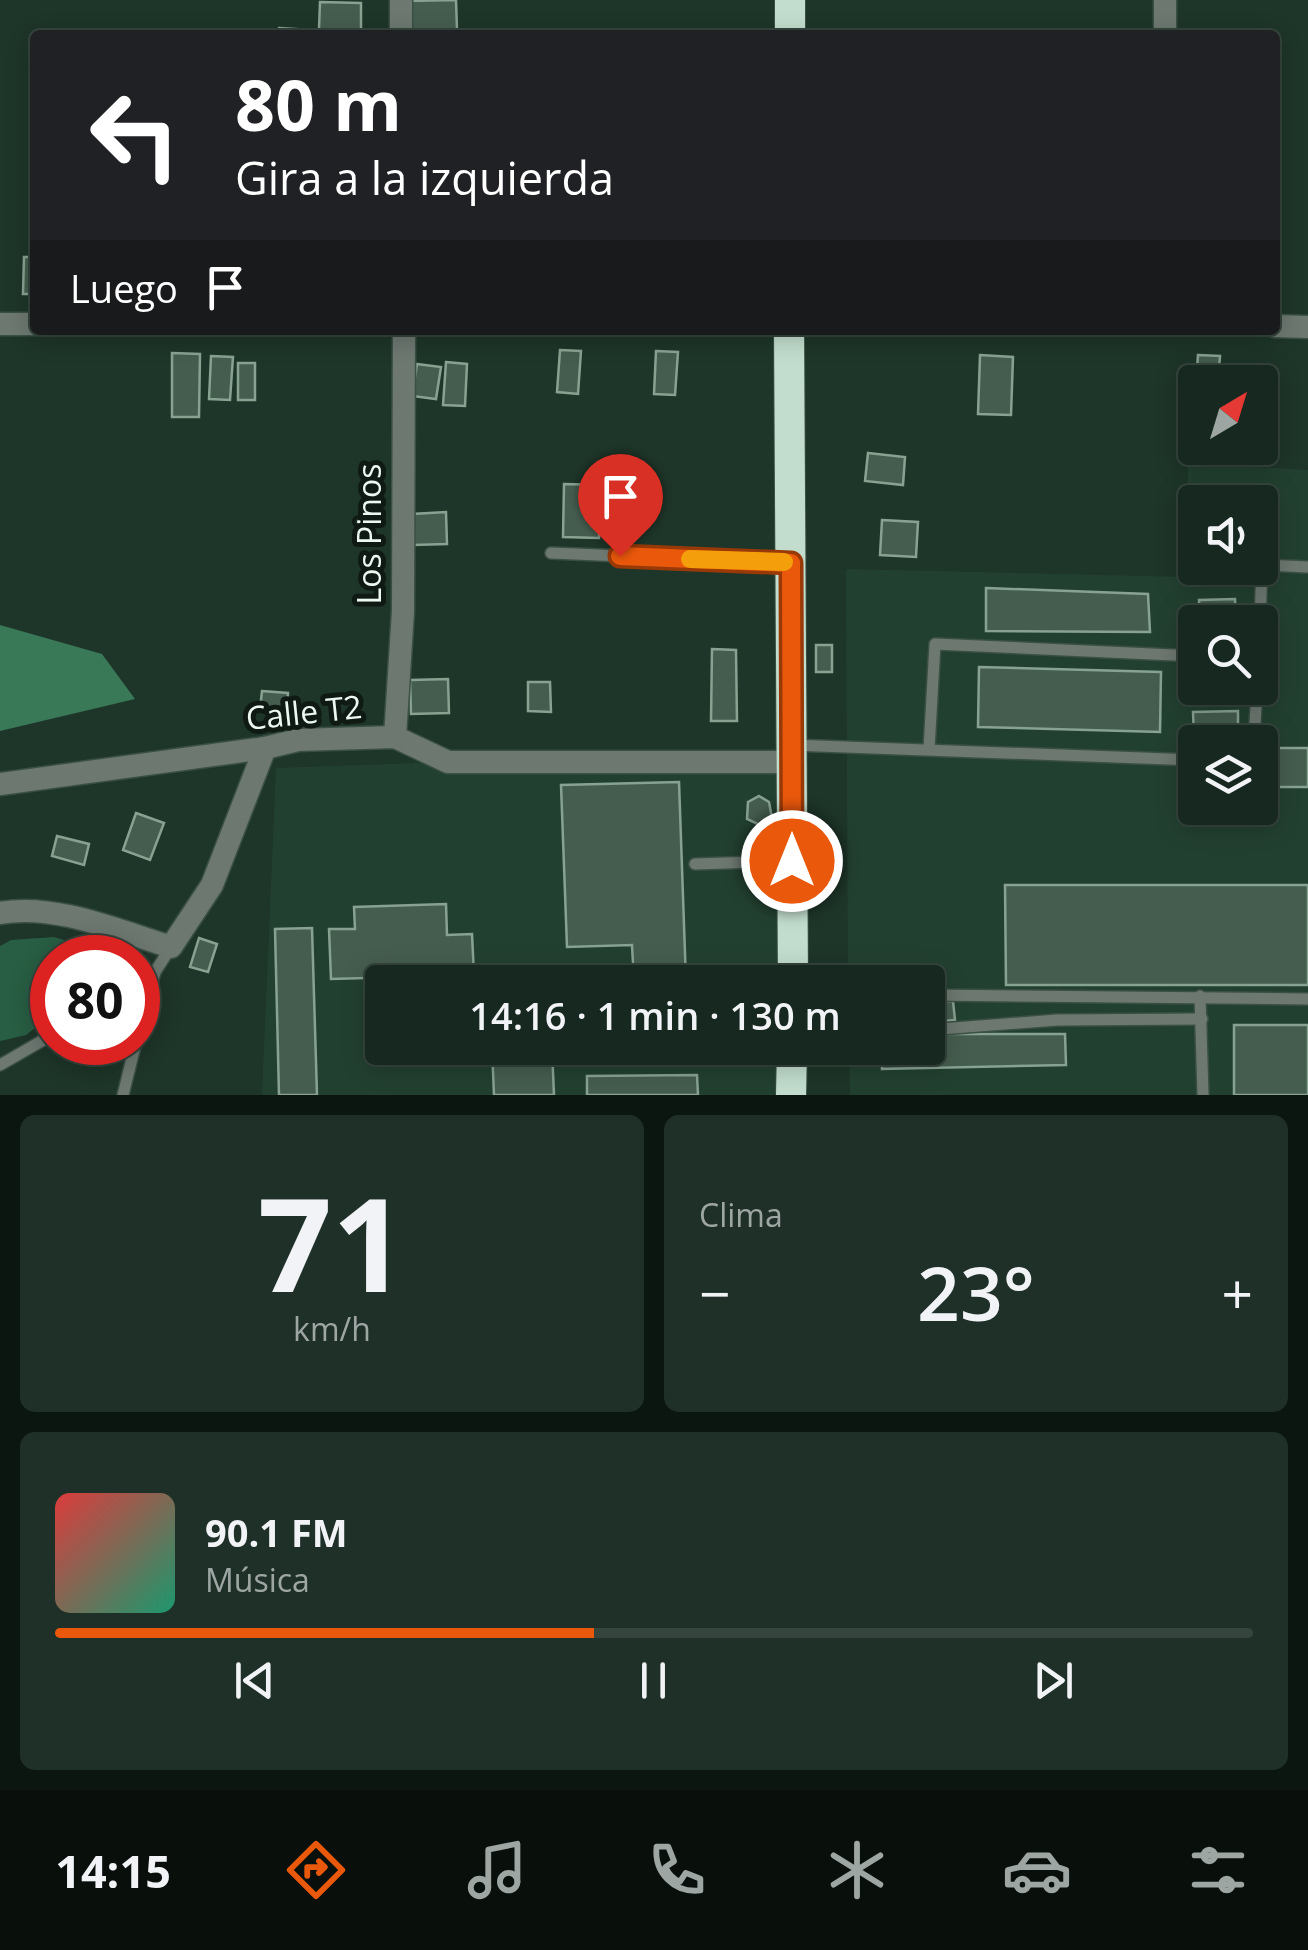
<!DOCTYPE html>
<html lang="es">
<meta charset="utf-8">
<style>
body{margin:0;font-family:"Open Sans",sans-serif;background:#1f3028;color:#f1f3f6;height:100vh;display:flex;flex-direction:column;font-size:38px;white-space:nowrap}
*{box-sizing:border-box;margin:0}
p{font-size:32px;color:#9ea6a4}
.icon{flex:none;width:55px;height:55px;fill:none;stroke:currentColor;stroke-width:2;stroke-linecap:round;stroke-linejoin:round}
.map{position:relative;height:1095px;overflow:hidden}
.details{display:flex;flex-direction:column;gap:20px;padding:20px;background:#0c1611;flex:1}
.details>*{flex:none}
.banner{position:absolute;left:30px;top:30px;width:1250px;height:305px;border-radius:10px;box-shadow:0 5px 25px #0003,0 0 0 2px #35443d;background:#202124;color:#fff;overflow:hidden}
.needle{width:65px;rotate:38deg}
.tools{position:absolute;left:1178px;top:365px;display:grid;gap:20px}
.tools a{display:grid;place-items:center;width:100px;height:100px;border-radius:10px;background:#16281f;box-shadow:0 5px 25px #0003,0 0 0 2px #35443d;font-size:50px}
.speed{position:absolute;left:30px;top:935px;display:flex;gap:20px;font-size:50px;font-weight:700;text-align:center}
.speed>*{display:grid;place-content:center;width:130px;height:130px;border-radius:50%;background:#16281f;box-shadow:0 5px 25px #0003,0 0 0 2px #35443d;line-height:1}
.speed .limit{border:15px solid #d22;background:#fff;color:#111}
.pin{position:absolute;display:grid;place-items:center;width:85px;height:85px;color:#fff;margin:-102px -42px;border-radius:50% 50% 50% 0;rotate:-45deg;box-shadow:0 0 10px #0007}
.pin .icon{rotate:45deg}
.me{position:absolute;width:110px;margin:-55px;rotate:0deg;stroke-linejoin:round;filter:drop-shadow(0 0 8px #0008)}
.turn{display:flex;align-items:center;gap:35px;height:210px;padding:0 40px;font-size:45px}
.turn .icon{width:130px;height:130px;stroke-width:2.5}
.turn b{display:block;font-size:70px;line-height:85px}
.then{display:flex;align-items:center;height:95px;padding:0 40px;background:#0003;gap:20px;font-size:38px}
.big{font-size:75px;font-weight:600;line-height:1.1}
.details .widget{flex:1;display:flex;flex-direction:column;justify-content:center;gap:15px;min-width:0;padding:0 35px;border-radius:15px;background:#1f3028}
.details .dial{align-items:center;gap:0}
.dial b{font-size:130px;line-height:1}
.song{display:flex;align-items:center;gap:30px}
.cover{width:120px;height:120px;border-radius:15px;background:linear-gradient(135deg,hsl(0 70% 55%),hsl(160 70% 35%))}
.played{height:10px;border-radius:5px;background:linear-gradient(90deg,#ea580c 45%,#35443d 45%)}
.keys{display:flex;justify-content:space-around;direction:ltr}
.heat{display:flex;justify-content:space-between;align-items:center;font-size:55px;direction:ltr}
.details .tiles{flex:1;display:grid;gap:20px;grid-template-columns:1fr 1fr}
.widget:last-child{grid-column:span 2}
.trip{position:absolute;left:365px;top:965px;width:580px;height:100px;border-radius:10px;background:#16281f;box-shadow:0 5px 25px #0003,0 0 0 2px #35443d;font-weight:600;line-height:100px;text-align:center}
.tab-bar{display:flex;height:160px;justify-content:space-around;align-items:center;background:#09100c;color:#9ea6a4}
.tab-bar .icon{width:70px;height:70px}
.tab-bar .on{color:#ea580c}
.tab-bar b{font-size:45px;color:#f1f3f6}
.map>svg:first-child{display:block}
.built{fill:#224030;fill-rule:evenodd}
.green{fill:#285e43}
.water{fill:#397958}
.building{fill:#455d4f;stroke:#88a292;stroke-width:2.5}
.lines{fill:none;stroke-linecap:round;stroke-linejoin:round}
.lane-casing{stroke:#3b5045;stroke-width:14}
.street-casing{stroke:#3b5045;stroke-width:25}
.highway-casing{stroke:#3b5045;stroke-width:32}
.lane{stroke:#6d7871;stroke-width:11}
.street{stroke:#6d7871;stroke-width:22}
.highway{stroke:#c2ddcd;stroke-width:30}
.route-casing{stroke:#983908;stroke-width:25}
.route{stroke:#ea580c;stroke-width:18}
.slow{stroke:#f59e0b;stroke-width:18}
.labels{text-anchor:middle;stroke-width:10;stroke-linejoin:round;paint-order:stroke}
.street-label{font-size:32px;fill:#ebf9f1;stroke:#101a14}
</style>
<div class="map">
<svg width="1308" height="1095" viewBox="0 0 1308 1095">
<rect width="100%" height="100%" fill="#1e3529"/>
<g class="built">
<path d="M1188,463l120,7v625h-458l-1,-47h79v-66h-80l-2,-413 341,8zM1195,502h65v66h-65zM1195,622h65v66h-65zM1195,742h65v66h-65z"/>
<path d="M448,762h344l2,220h-412v66h412l1,47h-533l14,-327z"/>
</g>
<path class="green" d="M54,937l33,10 17,10 -52,1v57l-26,20 -26,6v-95l11,-6z"/>
<path class="water" d="M0,625l102,29 33,45 -135,32z"/>
<g class="building">
<path d="M456,0l1,30 -51,1 -1,-30z"/>
<path d="M320,2l41,1v27l-42,-1z"/>
<path d="M279,28l82,5v2h-83z"/>
<path d="M24,257h11v37h-12z"/>
<path d="M560,350l21,1 -3,43 -21,-2z"/>
<path d="M656,351l22,1 -3,43 -21,-1z"/>
<path d="M172,353l28,1 -1,63h-27z"/>
<path d="M980,355l33,2 -2,58 -33,-1z"/>
<path d="M1198,355l22,1 -2,26h-22z"/>
<path d="M211,356l22,1 -3,43 -21,-1z"/>
<path d="M446,362l21,2 -2,42 -22,-1z"/>
<rect x="238" y="363" width="17" height="37"/>
<path d="M417,364l24,3 -5,32 -24,-3z"/>
<path d="M868,453l37,4 -2,28 -38,-4z"/>
<path d="M564,484l37,1 -2,53 -36,-1z"/>
<path d="M446,512l1,32 -34,1 -1,-31z"/>
<path d="M882,520l36,2 -2,35 -36,-2z"/>
<path d="M986,588l162,6 2,38 -164,-1z"/>
<path d="M1235,599l1,23h-36l-1,-22z"/>
<rect x="816" y="645" width="16" height="27"/>
<path d="M712,649l24,1 1,71h-26z"/>
<path d="M979,667l182,5 -1,60 -182,-5z"/>
<path d="M448,679l1,34 -38,1 -1,-34z"/>
<path d="M528,682h22l1,30 -23,-1z"/>
<path d="M262,691l26,2 -1,19 -27,-3z"/>
<path d="M1238,711v27l-44,1 -1,-27z"/>
<path d="M1272,748h36v39h-37z"/>
<path d="M679,782l7,200h-52l-2,-37 -65,2 -6,-162z"/>
<path d="M759,796l10,6 3,16 -12,7 -13,-6 1,-17z"/>
<path d="M136,813l28,10 -14,37 -27,-10z"/>
<path d="M57,836l32,8 -5,21 -32,-9z"/>
<path d="M1005,885h303v100h-302z"/>
<path d="M446,904l1,31 25,-1 2,41 -143,4 -2,-50h26l-1,-22z"/>
<path d="M312,928l5,167h-38l-4,-166z"/>
<path d="M199,938l18,6 -9,28 -18,-5z"/>
<path d="M953,1001l2,19 -24,2 -1,-20z"/>
<rect x="1234" y="1025" width="74" height="70"/>
<path d="M928,1034h137l1,31 -184,4v-21h46z"/>
<path d="M492,1048h60l2,47h-60z"/>
<path d="M697,1075l1,20h-111v-19z"/>
</g>
<g class="lines">
<g class="lane-casing">
<g id="lane">
<path d="M551,553l236,10"/>
<path d="M1260,622l2,-57 46,2"/>
<path d="M1254,742l3,-54"/>
<path d="M792,745l403,15"/>
<path d="M929,749l6,-105 260,12"/>
<path d="M695,864l96,-3"/>
<path d="M138,983l17,-11 16,-25"/>
<path d="M928,995l380,4"/>
<path d="M1200,996l3,99"/>
<path d="M928,1030l129,-10 145,-1"/>
<path d="M138,1038l17,-66"/>
<path d="M730,1060l61,-1"/>
<path d="M0,1065l52,-30"/>
<path d="M123,1095l13,-53"/>
</g>
</g>
<g class="street-casing">
<g id="street">
<path d="M401,0v35"/>
<path d="M1165,0v35"/>
<path d="M0,324h35"/>
<path d="M1275,326l33,1"/>
<path d="M395,737l8,-126 1,-281"/>
<path d="M0,784l265,-36 33,-8 97,-3 53,25h344"/>
<path d="M0,913c55,-10 119,18 171,34l41,-62 53,-137"/>
</g>
</g>
<g class="highway-casing">
<g id="highway">
<path d="M790,35v-35"/>
<path d="M789,330l4,652"/>
<path d="M791,1095l1,-47"/>
</g>
</g>
<use href="#lane" class="lane"/>
<use href="#street" class="street"/>
<use href="#highway" class="highway"/>
</g>
<g class="lines">
<g class="route-casing">
<path id="route" d="M620,556l171,7 1,298"/>
</g>
<use href="#route" class="route"/>
<path class="slow" d="M690,559l94,3"/>
</g>
<g class="labels">
<g class="street-label">
<text transform="translate(370 534) rotate(-90)" y="11">Los Pinos</text>
<text transform="translate(304 713) rotate(-6)" y="11">Calle T2</text>
</g>
</g>
</svg>
<div class="tools">
<a><svg class="needle" viewBox="-14 -14 28 28"><path d="M0-13l5 13h-10z" fill="#e53935"/><path d="M0 13l5-13h-10z" fill="#9ea6a4"/></svg></a>
<a><svg class="icon" aria-label="sound" viewBox="0 0 24 24"><path d="M4 9h4l5-4v14l-5-4H4zM17 9q2 3 0 6"/></svg></a>
<a><svg class="icon" aria-label="search" viewBox="0 0 24 24"><circle cx="10" cy="10" r="6"/><path d="M15 15l6 6"/></svg></a>
<a><svg class="icon" aria-label="layers" viewBox="0 0 24 24"><path d="M12 4l9 5-9 5-9-5zM3 14l9 5 9-5"/></svg></a>
</div>
<div class="speed"><div class="limit">80</div></div>
<div class="pin" style="left:620px;top:556px;background:#d93025"><svg class="icon" aria-label="arrive" viewBox="0 0 24 24"><path d="M6 21V4h12l-3 4 3 4H6"/></svg></div>
<svg class="me" style="left:792px;top:861px" viewBox="-20 -20 40 40"><circle r="17" fill="#ea580c" stroke="#fff" stroke-width="3"/><path d="M0-11L8 9 0 5-8 9z" fill="#fff"/></svg>
<div class="trip">14:16 · 1 min · 130 m</div>
<div class="banner">
<div class="turn"><svg class="icon" aria-label="left" viewBox="0 0 24 24"><path d="M17 20v-9H6M10 6l-5 5 5 5"/></svg><div><b>80 m</b>Gira a la izquierda</div></div>
<div class="then">Luego<svg class="icon" aria-label="arrive" viewBox="0 0 24 24"><path d="M6 21V4h12l-3 4 3 4H6"/></svg></div>
</div>
</div>
<section class="details">
<div class="tiles">
<div class="widget dial"><b>71</b><p>km/h</p></div>
<div class="widget"><p>Clima</p>
<div class="heat"><a>−</a><b class="big">23°</b><a>+</a></div>
</div>
<div class="widget">
<div class="song"><i class="cover"></i><div><b>90.1 FM</b><p>Música</p></div></div>
<div class="played"></div>
<div class="keys"><svg class="icon" aria-label="previous" viewBox="0 0 24 24"><path d="M18 5L8 12l10 7zM5 5v14"/></svg><svg class="icon" aria-label="pause" viewBox="0 0 24 24"><path d="M8 5v14M16 5v14"/></svg><svg class="icon" aria-label="next" viewBox="0 0 24 24"><path d="M6 5l10 7-10 7zM19 5v14"/></svg></div>
</div>
</div>
</section>
<nav class="tab-bar">
<b>14:15</b>
<svg class="icon on" aria-label="directions" viewBox="0 0 24 24"><path d="M12 3l9 9-9 9-9-9zM9 14v-3h6M13 9l2 2-2 2"/></svg>
<svg class="icon" aria-label="music" viewBox="0 0 24 24"><path d="M9 18V5l10-2v13"/><circle cx="6" cy="18" r="3"/><circle cx="16" cy="16" r="3"/></svg>
<svg class="icon" aria-label="phone" viewBox="0 0 24 24"><path d="M5 4h4l2 5-3 2q2 4 5 5l2-3 5 2v4C11 20 4 13 5 4z"/></svg>
<svg class="icon" aria-label="climate" viewBox="0 0 24 24"><path d="M12 3v18M4 7l16 10M4 17L20 7"/></svg>
<svg class="icon" aria-label="car" viewBox="0 0 24 24"><path d="M5 17H2v-5l4-1 3-4h7l3 4 3 1v5h-3M9 17h6M6 11h13"/><circle cx="7" cy="17" r="2"/><circle cx="17" cy="17" r="2"/></svg>
<svg class="icon" aria-label="filters" viewBox="0 0 24 24"><path d="M4 7h16M4 17h16"/><circle cx="9" cy="7" r="2"/><circle cx="15" cy="17" r="2"/></svg>
</nav>
